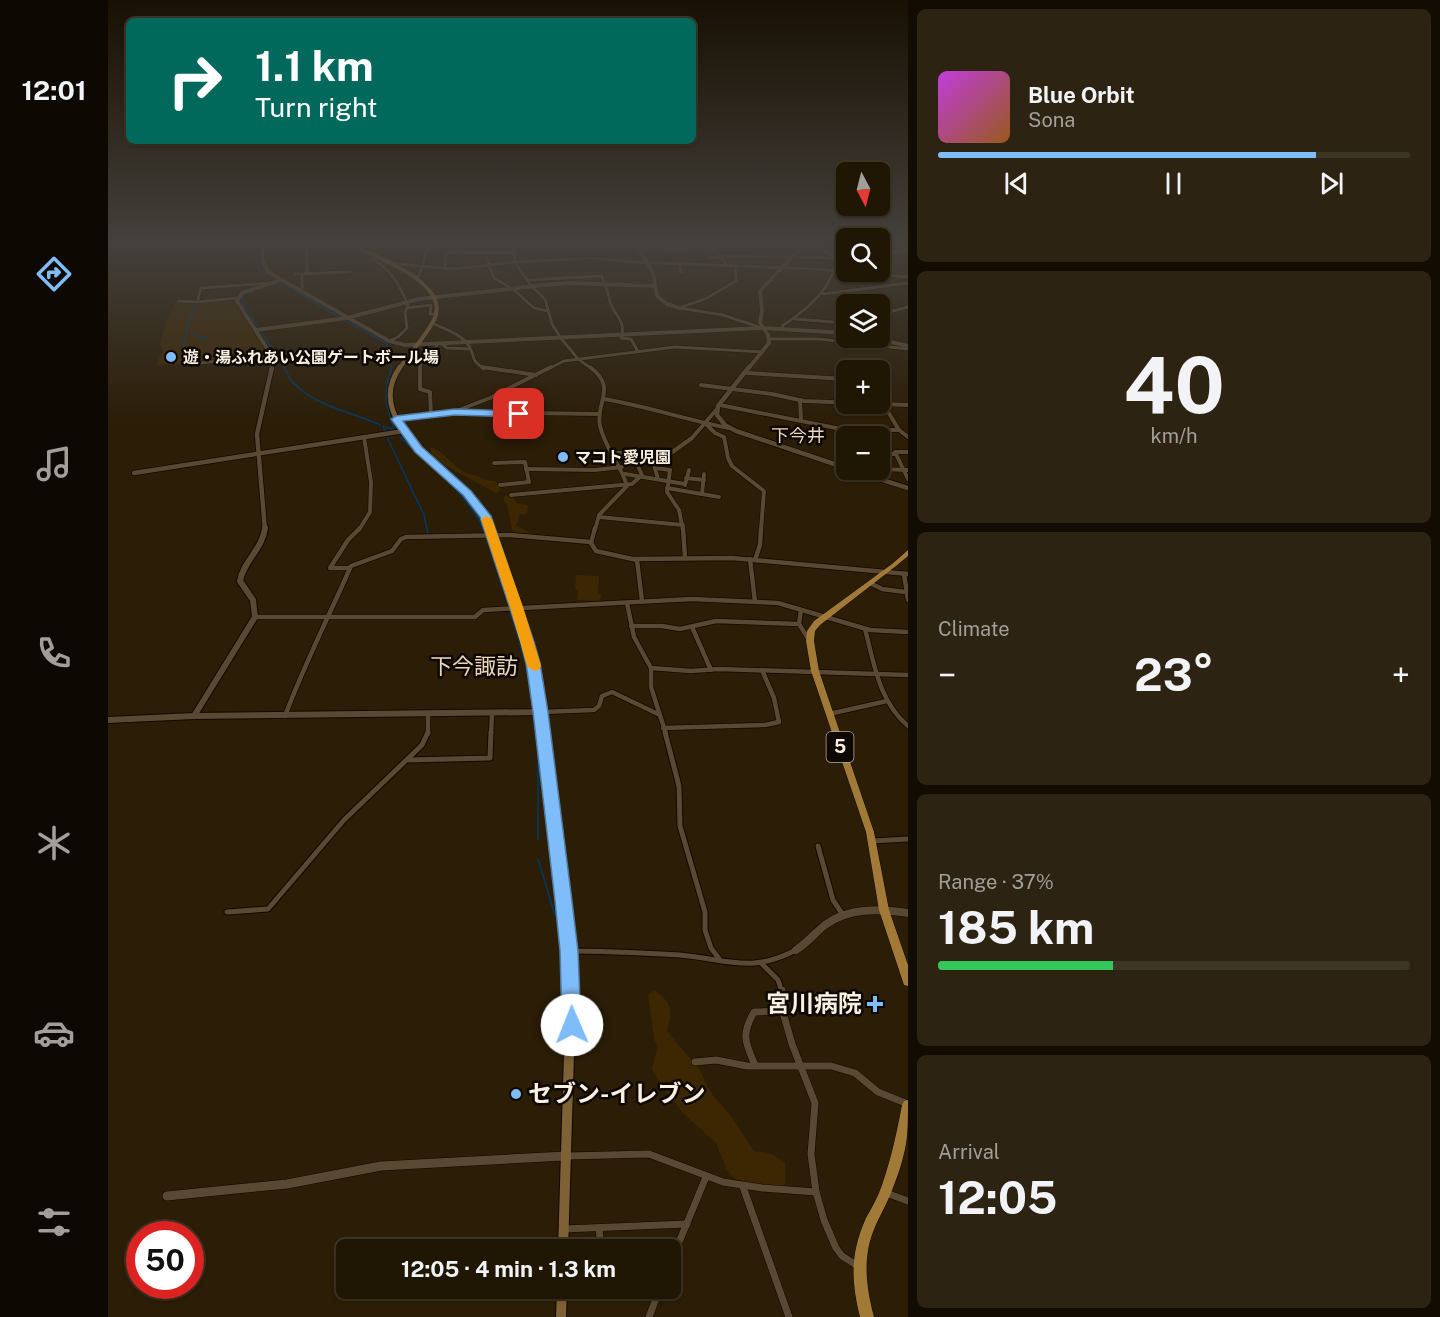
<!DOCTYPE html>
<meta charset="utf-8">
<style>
body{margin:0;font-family:"Public Sans","Noto Sans JP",sans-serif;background:#2d2313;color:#f1f3f6;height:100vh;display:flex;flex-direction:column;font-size:22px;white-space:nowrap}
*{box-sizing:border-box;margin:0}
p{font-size:20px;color:#a29f9a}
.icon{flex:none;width:33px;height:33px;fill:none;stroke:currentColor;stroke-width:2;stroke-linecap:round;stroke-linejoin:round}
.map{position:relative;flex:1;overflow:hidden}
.sheet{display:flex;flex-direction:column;gap:9px;padding:9px;background:#120c02;width:532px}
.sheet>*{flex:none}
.guide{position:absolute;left:18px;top:18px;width:570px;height:126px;border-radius:9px;box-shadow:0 2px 4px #0004,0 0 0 2px #3d3526;background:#00695c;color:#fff;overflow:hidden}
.needle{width:39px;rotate:173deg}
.controls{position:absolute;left:728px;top:162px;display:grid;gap:12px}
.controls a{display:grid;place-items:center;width:54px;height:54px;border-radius:9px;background:#201604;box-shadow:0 2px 4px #0004,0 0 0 2px #3d3526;font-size:30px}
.speed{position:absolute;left:18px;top:1221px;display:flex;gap:12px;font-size:30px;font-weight:700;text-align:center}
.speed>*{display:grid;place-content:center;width:78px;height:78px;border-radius:50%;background:#201604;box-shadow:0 2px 4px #0004,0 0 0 2px #3d3526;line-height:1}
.speed .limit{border:9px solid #d22;background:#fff;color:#111}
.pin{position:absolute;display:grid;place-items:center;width:51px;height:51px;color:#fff;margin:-26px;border-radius:12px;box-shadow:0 3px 9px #0006}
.me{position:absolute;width:66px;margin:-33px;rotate:359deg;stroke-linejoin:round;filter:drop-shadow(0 0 4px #0008)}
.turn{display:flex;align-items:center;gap:21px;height:126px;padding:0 30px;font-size:27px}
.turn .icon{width:78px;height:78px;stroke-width:2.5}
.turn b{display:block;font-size:42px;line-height:51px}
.big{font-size:45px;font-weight:700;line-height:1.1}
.sheet .widget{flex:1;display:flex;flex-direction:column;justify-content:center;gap:9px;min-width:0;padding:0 21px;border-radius:9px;background:#2d2313}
.sheet .dial{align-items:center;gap:0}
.dial b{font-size:78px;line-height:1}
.song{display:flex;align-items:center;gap:18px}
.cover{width:72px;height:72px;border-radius:9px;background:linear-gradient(135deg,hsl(290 70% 55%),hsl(30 70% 35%))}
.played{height:6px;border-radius:3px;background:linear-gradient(90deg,#7ebdf9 80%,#3d3526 80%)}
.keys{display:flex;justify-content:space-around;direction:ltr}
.heat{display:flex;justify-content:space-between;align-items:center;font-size:33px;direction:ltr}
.charge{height:9px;border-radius:4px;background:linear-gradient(90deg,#34c759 37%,#3d3526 0)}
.trip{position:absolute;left:228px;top:1239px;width:345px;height:60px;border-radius:9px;background:#201604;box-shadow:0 2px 4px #0004,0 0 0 2px #3d3526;font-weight:700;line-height:60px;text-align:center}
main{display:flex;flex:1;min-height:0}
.dock{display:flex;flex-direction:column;width:108px;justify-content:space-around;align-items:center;background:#0d0902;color:#a29f9a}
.dock .icon{width:42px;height:42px}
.dock .current{color:#7ebdf9}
.dock b{font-size:27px;color:#f1f3f6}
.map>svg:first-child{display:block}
.green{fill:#3c2702}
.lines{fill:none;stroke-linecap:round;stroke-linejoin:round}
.stream{stroke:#013a64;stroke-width:1.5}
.minor-far4-casing{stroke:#130700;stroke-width:4}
.minor-far3-casing{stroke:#130700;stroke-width:5}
.minor-far2-casing{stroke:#130700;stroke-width:6}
.minor-far1-casing{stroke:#130700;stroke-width:7}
.minor-casing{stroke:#130700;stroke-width:8}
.tertiary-far4-casing{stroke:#130700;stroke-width:4.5}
.tertiary-far3-casing{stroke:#130700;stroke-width:6}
.tertiary-far2-casing{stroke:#130700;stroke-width:8}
.tertiary-far1-casing{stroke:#130700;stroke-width:9}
.tertiary-casing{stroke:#130700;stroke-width:10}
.secondary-far4-casing{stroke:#130700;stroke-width:4.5}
.secondary-far3-casing{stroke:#130700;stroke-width:7}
.secondary-far2-casing{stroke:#130700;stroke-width:8}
.secondary-far1-casing{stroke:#130700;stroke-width:10}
.secondary-casing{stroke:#130700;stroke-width:12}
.primary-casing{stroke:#130700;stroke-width:1}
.minor-far4{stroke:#594932;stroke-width:3}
.minor-far3{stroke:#594932;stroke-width:4}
.minor-far2{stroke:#594932;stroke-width:4.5}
.minor-far1{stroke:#594932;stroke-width:5}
.minor{stroke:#594932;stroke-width:7}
.tertiary-far4{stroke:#594932;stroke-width:4}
.tertiary-far3{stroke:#594932;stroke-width:4.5}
.tertiary-far2{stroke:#594932;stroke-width:6}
.tertiary-far1{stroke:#594932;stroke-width:8}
.tertiary{stroke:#594932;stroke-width:9}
.secondary-far4{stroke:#7e6235;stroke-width:4}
.secondary-far3{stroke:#7e6235;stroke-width:5}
.secondary-far2{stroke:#7e6235;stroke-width:7}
.secondary-far1{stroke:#7e6235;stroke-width:8}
.secondary{stroke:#7e6235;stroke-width:10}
.primary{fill:#a27a38;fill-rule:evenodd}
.route{fill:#7ebdf9;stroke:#527ba2;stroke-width:1.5}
.slow{fill:#f59e0b}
.poi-dot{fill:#7ebdf9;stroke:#0e0802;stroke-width:2}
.labels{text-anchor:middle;stroke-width:5;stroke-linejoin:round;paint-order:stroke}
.far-poi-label{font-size:16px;font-weight:bold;fill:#faf0e2;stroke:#0e0802;text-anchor:start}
.far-quarter-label{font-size:18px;fill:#ead7bc;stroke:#0e0802}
.shield{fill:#0e0802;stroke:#b3aa9f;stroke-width:1.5}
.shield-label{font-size:18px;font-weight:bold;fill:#faf0e2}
.quarter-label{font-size:22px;fill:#ead7bc;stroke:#0e0802}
.near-poi-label{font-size:24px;font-weight:bold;fill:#faf0e2;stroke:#0e0802;text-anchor:end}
</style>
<main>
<nav class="dock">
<b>12:01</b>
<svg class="icon current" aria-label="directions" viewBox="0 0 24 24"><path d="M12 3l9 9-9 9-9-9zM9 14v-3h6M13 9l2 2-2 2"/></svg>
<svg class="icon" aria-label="music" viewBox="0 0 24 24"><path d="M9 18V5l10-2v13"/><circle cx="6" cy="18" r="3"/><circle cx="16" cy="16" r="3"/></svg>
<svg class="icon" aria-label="phone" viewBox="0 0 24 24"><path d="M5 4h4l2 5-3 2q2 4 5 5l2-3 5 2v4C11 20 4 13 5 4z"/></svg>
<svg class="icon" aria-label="climate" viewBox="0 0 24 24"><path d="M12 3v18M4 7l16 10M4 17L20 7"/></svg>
<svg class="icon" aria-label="car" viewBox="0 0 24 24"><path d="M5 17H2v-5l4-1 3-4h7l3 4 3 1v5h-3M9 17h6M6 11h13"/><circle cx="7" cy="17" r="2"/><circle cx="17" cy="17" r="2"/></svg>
<svg class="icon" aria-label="filters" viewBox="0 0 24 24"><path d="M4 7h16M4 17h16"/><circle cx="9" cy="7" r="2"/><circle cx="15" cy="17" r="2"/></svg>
</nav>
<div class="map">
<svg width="800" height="1317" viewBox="0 0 800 1317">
<rect width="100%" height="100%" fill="#2b1d06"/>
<g class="green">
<path d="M125,299l34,55 -111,12 7,-18 -3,-2 6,-25 10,-19z"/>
<path d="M322,447c13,3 21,17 32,24 6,4 12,3 18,6 6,3 8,4 15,4l6,9 -5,3 -50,-27 -14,-10z"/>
<path d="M397,496h8l4,7 11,2 -1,9h-7l-4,12 19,9 -22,-2 -6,-28 -4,-5z"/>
<path d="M468,575l23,1 -1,17 3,1 -1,7 -23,-1 1,-10 -3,-1z"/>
<path d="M547,990c17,13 18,21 12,41l32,38 13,25 19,22 23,35 16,2 15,9v24l-34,-2 -16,-5 -8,-9 -11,-27 -32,-29 -22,-27 -10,-19 6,-21 -4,-8 -6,-45z"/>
</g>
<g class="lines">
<g class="stream">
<path d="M151,241l-2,19 2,9 17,11"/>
<path d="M172,282l61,36"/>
<path d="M164,285l6,-1"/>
<path d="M136,295l-3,6 17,26"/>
<path d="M237,320l42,24v11l5,12c-9,22 -7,40 2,61"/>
<path d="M154,333l26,41"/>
<path d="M85,335l14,4"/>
<path d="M75,363l1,-21 11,-39"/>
<path d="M180,376c20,29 62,35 92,49"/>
<path d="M275,426l2,6"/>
<path d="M277,427l8,2"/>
<path d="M279,437l37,78 4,19"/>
<path d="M292,437c30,29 70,57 85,96"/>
<path d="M379,538l22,68"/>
<path d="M402,610l16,55 7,44"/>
<path d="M426,717l4,36v86"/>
<path d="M430,859l17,56"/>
</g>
<g class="minor-far4-casing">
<g id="minor-far4">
<path d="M242,241l4,2 83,2 72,-4"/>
<path d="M401,241l9,26 14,20 13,12 7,25 8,13 18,22 14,10"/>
<path d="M600,241l19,24"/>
<path d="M696,241l33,16"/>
<path d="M601,242l93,1 1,-2"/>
<path d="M343,243l2,9 62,1"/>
<path d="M163,244l53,-3"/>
<path d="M530,249l75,1"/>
<path d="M377,254l9,24 20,12 20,18 14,3"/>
<path d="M771,255l29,-5"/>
<path d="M615,256l117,2"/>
<path d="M268,258l-4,1c19,10 29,27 36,47l-3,6 2,16 -9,9 -9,4"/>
<path d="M601,258l14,-1"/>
<path d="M572,262l1,10"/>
<path d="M280,263l65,6 63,-7 76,-4 41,4 181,7 94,8"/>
<path d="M337,268v-14l10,-2"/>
<path d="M187,274l55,-2"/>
<path d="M307,277l4,-1 8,-27 7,-3"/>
<path d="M419,280l75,-4 2,9"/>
<path d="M497,285c4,7 3,12 6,20 6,13 15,17 10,33l10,1 6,11"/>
<path d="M194,292v-16l5,-4v-25l4,-5"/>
<path d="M715,294l85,-11"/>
<path d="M90,299l3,-11 70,-5"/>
<path d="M70,301l19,1 40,-4"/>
<path d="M299,308l24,-3 -1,9h6"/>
<path d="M571,308l44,7 39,13"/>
<path d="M571,308l26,-9 31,-18 -1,-16"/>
<path d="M771,315l29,-8"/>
<path d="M687,319l51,4"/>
<path d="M324,323c12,6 30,11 37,23 7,12 0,12 15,23"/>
<path d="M675,328l-1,-2c37,-24 51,-42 62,-85"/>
<path d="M661,339h50l89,10"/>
<path d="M335,345l4,3 23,1"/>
<path d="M75,365l88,-10"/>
<path d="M312,369l4,-20 11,-1 2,-3"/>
<path d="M440,369l16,-8 111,-14 88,5"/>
</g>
</g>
<g class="minor-far3-casing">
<g id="minor-far3">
<path d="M312,367v22l10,3 1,24"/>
<path d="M374,367l54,8"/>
<path d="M482,367c28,21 5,35 10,59 5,22 21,39 27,60l-28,29 -4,15"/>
<path d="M639,373l99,6"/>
<path d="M771,381h3"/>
<path d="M593,385l71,9 32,7 104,4"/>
<path d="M496,399c42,7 83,21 125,29"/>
<path d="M692,400l1,20"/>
<path d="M612,405l126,25h53"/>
<path d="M776,405l15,25 9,7"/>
<path d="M351,412l141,2"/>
<path d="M288,419l55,-6 39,-15 61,-31"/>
<path d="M598,424l9,9 9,4 4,21 4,8 32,25 -3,39"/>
<path d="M800,452h-13l13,27"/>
<path d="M771,454h16"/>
<path d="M386,463l31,-1 4,20 -29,3"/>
<path d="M547,468l15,2 -3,22 12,18 4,20"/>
<path d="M418,469l69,1 27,-3"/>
<path d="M771,469l29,1"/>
<path d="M517,474l60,10"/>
<path d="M578,478l18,2"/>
<path d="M550,479l-4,-14 38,-27 25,-29"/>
<path d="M577,485l4,-15"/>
<path d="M559,488l52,9"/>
<path d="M594,494l2,-20"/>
<path d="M403,495l121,-11 10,-9 -10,-22h-17"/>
<path d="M491,517l84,8"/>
<path d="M251,530l11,-18 1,-30 -7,-45"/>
</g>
</g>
<g class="minor-far2-casing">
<g id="minor-far2">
<path d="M487,528l-4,15 5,8 41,9 5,41"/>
<path d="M575,528l2,30"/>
<path d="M526,559l98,-1 176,16"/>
<path d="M642,559l5,43"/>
<path d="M647,560l5,-15 1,-17"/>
<path d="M241,568h-19l18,-28 12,-12"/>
<path d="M796,574l4,26"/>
<path d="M762,583l12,6 23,3"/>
<path d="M519,603l7,34 17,31v19l15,47"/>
<path d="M693,610l-2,14 10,16"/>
<path d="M147,617h220l8,-7 209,-11 86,4 92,27 38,2"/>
<path d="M523,626h31l18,3 36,-8 83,3"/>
<path d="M584,627l19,43"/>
<path d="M757,629c9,34 14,73 43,97"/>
<path d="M543,668l40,3 28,-2 189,6"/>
<path d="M433,712l53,-2 5,-4 3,-10 10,-4 48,23"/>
<path d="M721,714l58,-13"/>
<path d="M320,715v19"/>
<path d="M177,716c19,-51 44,-100 66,-150l41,-15 9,-12 5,-2 104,-2 81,7"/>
<path d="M555,728l102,-3 14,-3 -5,-24 -12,-28"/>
<path d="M383,734l1,-20"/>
</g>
</g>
<g class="minor-far1-casing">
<g id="minor-far1">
<path d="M557,732l14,54 1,40 25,86v18l6,18 9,12"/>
<path d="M301,760l81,-2 1,-26"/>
<path d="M764,841l36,-2"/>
<path d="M710,846l15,54 10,15"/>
<path d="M119,912l41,-3 76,-89 78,-75 6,-13"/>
<path d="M461,951c37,0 74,2 111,4 47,4 70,19 116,-5"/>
<path d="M653,963l17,17 4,12"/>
</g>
</g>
<g class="minor-casing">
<g id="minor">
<path d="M674,990l-2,12 12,42 23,59 -4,51 5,38 8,28 12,28 6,8 16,10"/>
<path d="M587,1062l21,-2 31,6h84l24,7 23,19 30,12"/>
<path d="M647,1065c-10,-23 -14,-30 -1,-53l28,-1"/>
<path d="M459,1156l82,-2 74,28 39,6 54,4"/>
<path d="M635,1187l46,130"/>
<path d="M778,1193l22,8"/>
<path d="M491,1228l2,22"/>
<path d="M456,1229l123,-5"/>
<path d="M562,1264l36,-87"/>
<path d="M541,1317l11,-29"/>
</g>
</g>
<g class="tertiary-far4-casing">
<g id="tertiary-far4">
<path d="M156,241l-2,19 6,12 121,69 16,4 357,-17 84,5"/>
<path d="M526,241l19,32 4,23 10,8 12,4"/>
<path d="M148,330l91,-12 72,-19 126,-14 26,-2 83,3"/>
<path d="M766,338l34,8"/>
<path d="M164,369l-2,-16 -33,-52 5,-8 39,-13"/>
<path d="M640,369l21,-26 -1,-8 -8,-12 2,-13 -2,-19 47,-50"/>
</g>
</g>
<g class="tertiary-far3-casing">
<g id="tertiary-far3">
<path d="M641,367l-31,39 -1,9 8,10 11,6 110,37"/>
<path d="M743,470l57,18"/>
<path d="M26,473l270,-42"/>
<path d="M157,530l-8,-96 15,-67"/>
</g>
</g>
<g class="tertiary-far2-casing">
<g id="tertiary-far2">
<path d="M86,716l61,-99 -2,-17 -13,-19c3,-19 23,-33 25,-53"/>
<path d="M0,720l86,-4 347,-4"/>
</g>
</g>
<g class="tertiary-far1-casing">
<path id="tertiary-far1" d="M688,950c11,-7 19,-17 29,-25 24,-18 55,-16 83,-12"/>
</g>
<g class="tertiary-casing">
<path id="tertiary" d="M59,1196l120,-12 94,-18 184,-10"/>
</g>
<g class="secondary-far4-casing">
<path id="secondary-far4" d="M236,241c23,13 109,40 90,79 -9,17 -24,33 -35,49"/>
</g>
<g class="secondary-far3-casing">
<path id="secondary-far3" d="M292,367c-37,52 40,96 68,127 10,11 17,22 22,36"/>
</g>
<g class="secondary-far2-casing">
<path id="secondary-far2" d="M381,528l44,135 9,71"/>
</g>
<g class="secondary-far1-casing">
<path id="secondary-far1" d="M434,732l23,186 6,74"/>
</g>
<g class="secondary-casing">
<g id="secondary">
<path d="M455,1250l8,-260"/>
<path d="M453,1317l1,-29"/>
</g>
</g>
<g class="primary-casing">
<g id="primary">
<path d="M800,550v6l-12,10 -76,59 -5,6 -1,10 5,30 55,161 15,78 19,55v21l-4,-1 -25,-75 -13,-78 -55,-161 -5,-30 1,-10 7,-10 78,-57z"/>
<path d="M800,1100c0,12 0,25 -1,37 -2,16 -7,33 -13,48 -5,15 -13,28 -19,42 -13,30 -9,59 -1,90h-14c-9,-37 -10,-63 6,-99 6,-11 12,-21 16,-33 9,-26 15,-53 20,-80l2,-4z"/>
</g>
</g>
<use href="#minor-far4" class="minor-far4"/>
<use href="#minor-far3" class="minor-far3"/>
<use href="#minor-far2" class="minor-far2"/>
<use href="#minor-far1" class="minor-far1"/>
<use href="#minor" class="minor"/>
<use href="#tertiary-far4" class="tertiary-far4"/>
<use href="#tertiary-far3" class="tertiary-far3"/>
<use href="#tertiary-far2" class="tertiary-far2"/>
<use href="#tertiary-far1" class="tertiary-far1"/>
<use href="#tertiary" class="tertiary"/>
<use href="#secondary-far4" class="secondary-far4"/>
<use href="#secondary-far3" class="secondary-far3"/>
<use href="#secondary-far2" class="secondary-far2"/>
<use href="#secondary-far1" class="secondary-far1"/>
<use href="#secondary" class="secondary"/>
<use href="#primary" class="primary"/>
</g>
<linearGradient id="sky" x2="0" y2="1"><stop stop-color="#181003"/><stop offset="0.57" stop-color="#44403b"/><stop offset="1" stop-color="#44403b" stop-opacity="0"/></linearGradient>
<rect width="800" height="425" fill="url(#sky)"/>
<path class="route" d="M347,409l64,2 5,3 -5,3 -64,-2 -52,6 19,26 49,44 20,25 43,126 6,21 8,49 24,189 6,50 3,74 -2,6 -7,3 -7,-3 -3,-6 -2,-74 -5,-50 -22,-189 -7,-49 -5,-21 -41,-125 -17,-22 -48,-43 -24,-33 5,-3z"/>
<path class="slow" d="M378,516l6,3 31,88 18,59 -2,4 -5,1 -7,-5 -17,-59 -29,-88z"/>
<g class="poi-dot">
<circle cx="63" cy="357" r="6"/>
<circle cx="455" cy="457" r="6"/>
<path d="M764 995h6v6h6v6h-6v6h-6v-6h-6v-6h6z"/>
<circle cx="408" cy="1094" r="6"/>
</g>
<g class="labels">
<g class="far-poi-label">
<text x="75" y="363">遊・湯ふれあい公園ゲートボール場</text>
<text x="467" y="463">マコト愛児園</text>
</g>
<g class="far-quarter-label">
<text x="690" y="442">下今井</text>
</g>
<rect class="shield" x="718.5" y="732" width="27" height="30" rx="4.5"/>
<g class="shield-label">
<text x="732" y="753">5</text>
</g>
<g class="quarter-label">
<text x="366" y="674">下今諏訪</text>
</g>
<g class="near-poi-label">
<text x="754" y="1012">宮川病院</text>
<text x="420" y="1102" text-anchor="start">セブン-イレブン</text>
</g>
</g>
</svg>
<div class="controls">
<a><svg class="needle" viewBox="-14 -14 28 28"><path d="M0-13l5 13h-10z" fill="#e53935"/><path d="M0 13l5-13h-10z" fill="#a29f9a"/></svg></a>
<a><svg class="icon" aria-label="search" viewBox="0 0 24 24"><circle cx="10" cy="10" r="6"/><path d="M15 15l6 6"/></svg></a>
<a><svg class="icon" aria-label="layers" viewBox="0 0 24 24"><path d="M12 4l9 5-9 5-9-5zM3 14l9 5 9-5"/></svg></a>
<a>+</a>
<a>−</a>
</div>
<div class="speed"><div class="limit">50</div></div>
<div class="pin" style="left:411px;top:414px;background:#d93025"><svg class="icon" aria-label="arrive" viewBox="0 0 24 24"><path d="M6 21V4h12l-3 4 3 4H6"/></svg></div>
<svg class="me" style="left:464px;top:1025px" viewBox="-20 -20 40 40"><circle r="19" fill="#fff"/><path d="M0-13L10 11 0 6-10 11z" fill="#7ebdf9"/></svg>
<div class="trip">12:05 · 4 min · 1.3 km</div>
<div class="guide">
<div class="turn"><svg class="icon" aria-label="right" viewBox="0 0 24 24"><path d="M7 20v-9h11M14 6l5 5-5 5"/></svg><div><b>1.1 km</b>Turn right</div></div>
</div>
</div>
<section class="sheet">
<div class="widget">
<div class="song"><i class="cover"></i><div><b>Blue Orbit</b><p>Sona</p></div></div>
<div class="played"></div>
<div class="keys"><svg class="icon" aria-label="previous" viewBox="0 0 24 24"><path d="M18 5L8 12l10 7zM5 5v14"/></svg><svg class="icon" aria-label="pause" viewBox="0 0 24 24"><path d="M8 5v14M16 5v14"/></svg><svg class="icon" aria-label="next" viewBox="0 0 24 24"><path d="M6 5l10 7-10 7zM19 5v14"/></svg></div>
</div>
<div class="widget dial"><b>40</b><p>km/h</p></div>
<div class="widget"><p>Climate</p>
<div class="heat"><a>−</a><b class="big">23°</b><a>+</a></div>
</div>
<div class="widget"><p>Range · 37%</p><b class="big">185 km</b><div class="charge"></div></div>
<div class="widget"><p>Arrival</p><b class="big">12:05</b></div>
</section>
</main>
